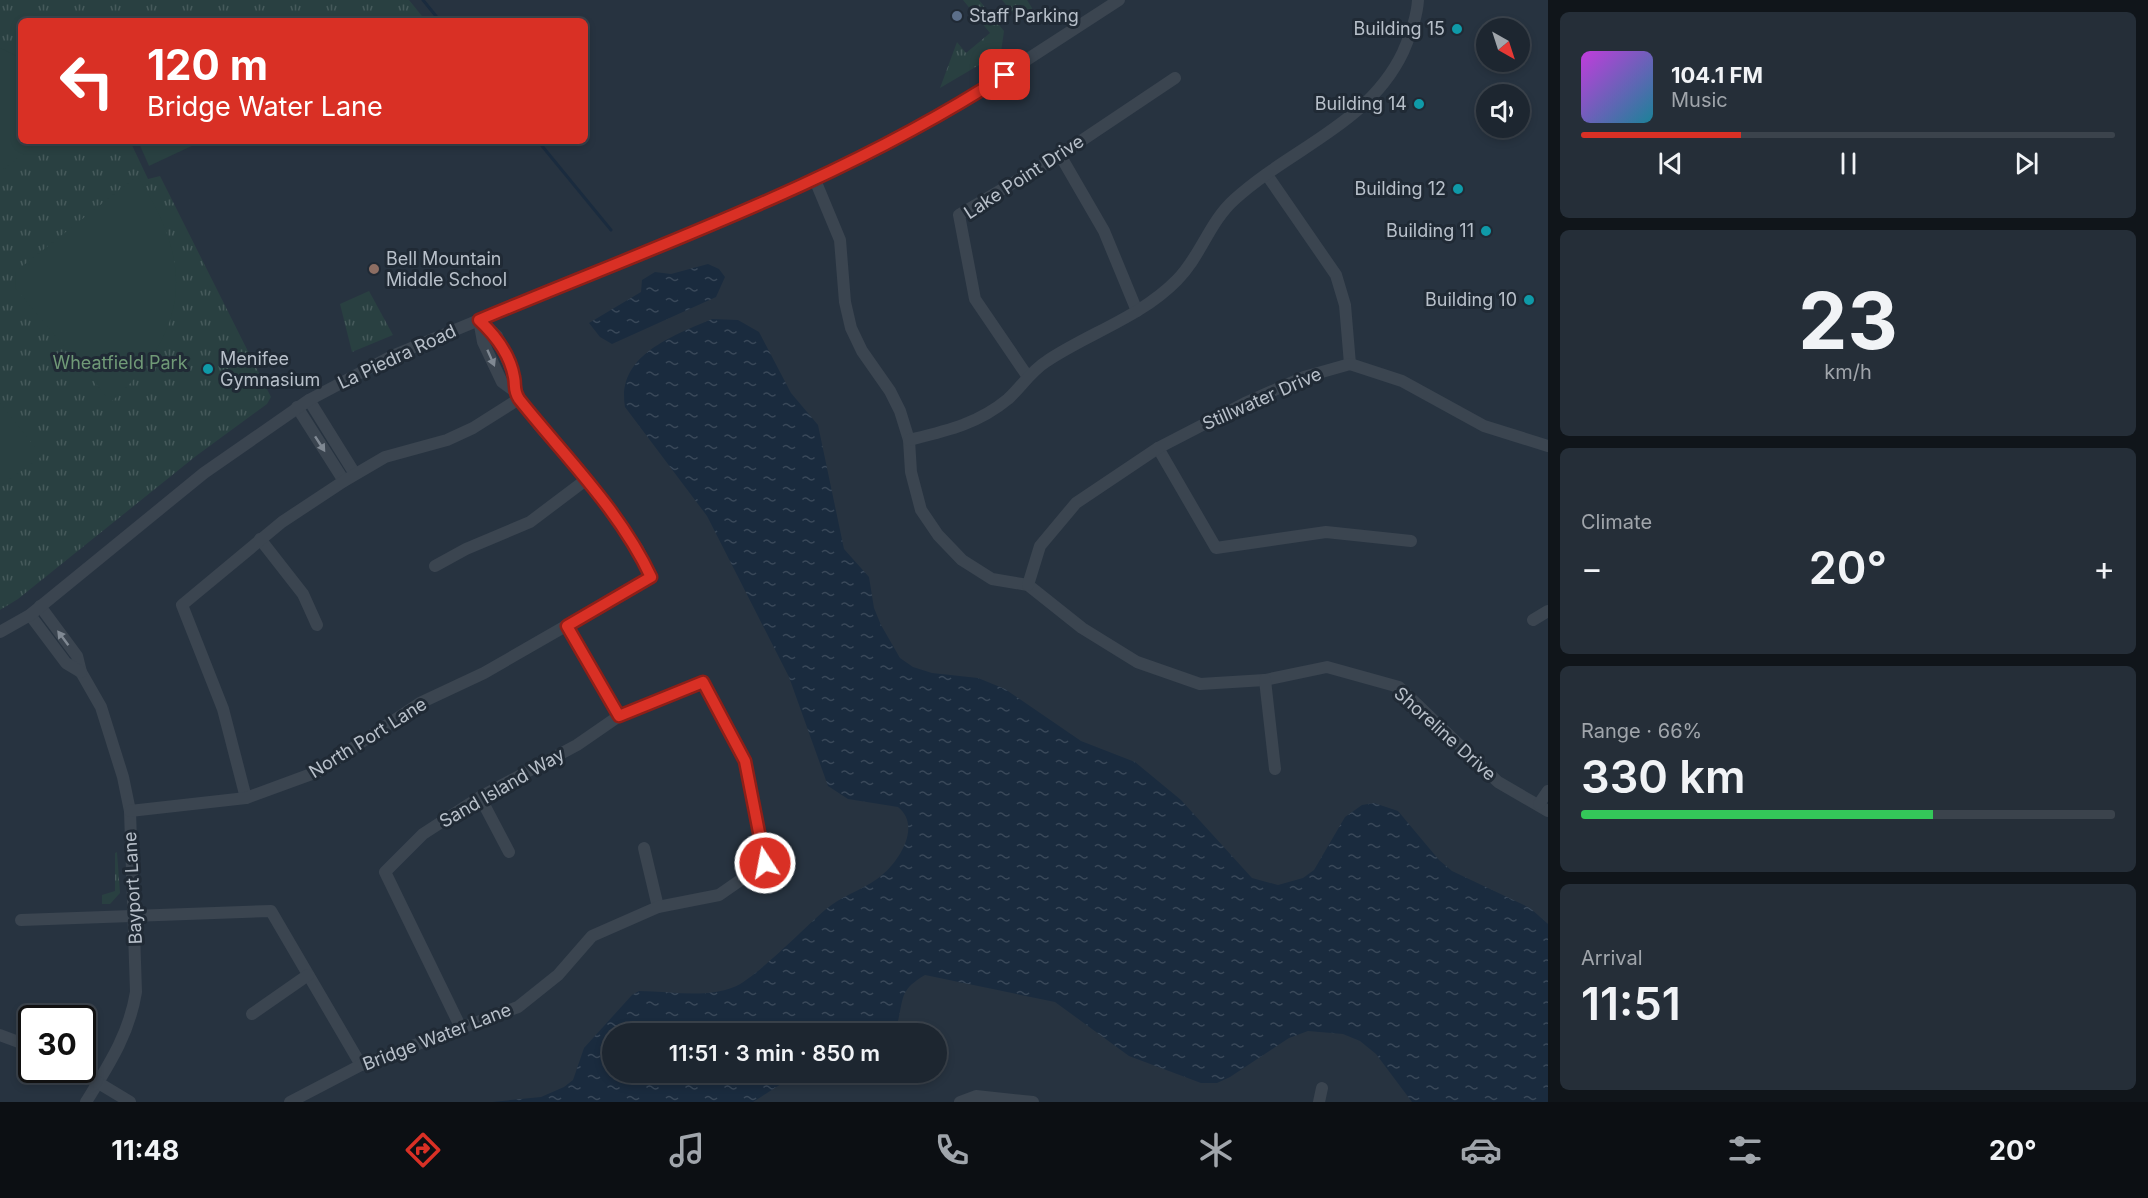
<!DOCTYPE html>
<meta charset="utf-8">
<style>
body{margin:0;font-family:Inter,sans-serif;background:#252e38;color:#f1f3f6;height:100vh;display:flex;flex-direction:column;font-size:22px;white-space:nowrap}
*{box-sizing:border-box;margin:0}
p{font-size:20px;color:#a0a5ab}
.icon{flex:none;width:33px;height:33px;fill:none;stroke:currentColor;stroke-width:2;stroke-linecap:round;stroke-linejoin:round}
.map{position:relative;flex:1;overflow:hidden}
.side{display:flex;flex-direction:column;gap:12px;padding:12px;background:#10151a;width:600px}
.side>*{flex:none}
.guide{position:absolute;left:18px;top:18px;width:570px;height:126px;border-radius:9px;box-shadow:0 3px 9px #0003,0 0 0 2px #3b434c;background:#d93025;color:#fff;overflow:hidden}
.needle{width:39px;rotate:141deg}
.buttons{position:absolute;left:1476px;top:18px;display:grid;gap:12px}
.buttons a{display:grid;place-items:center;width:54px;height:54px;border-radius:50%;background:#1d2630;box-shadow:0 3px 9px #0003,0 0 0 2px #3b434c;font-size:30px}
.speed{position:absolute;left:18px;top:1005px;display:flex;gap:12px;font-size:30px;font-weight:700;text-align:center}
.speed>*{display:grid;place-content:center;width:78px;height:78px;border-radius:50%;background:#1d2630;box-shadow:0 3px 9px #0003,0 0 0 2px #3b434c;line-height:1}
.speed .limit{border:3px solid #111;border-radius:9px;background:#fff;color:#111}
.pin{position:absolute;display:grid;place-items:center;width:51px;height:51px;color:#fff;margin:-26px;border-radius:12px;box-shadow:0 3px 9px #0006}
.me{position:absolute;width:66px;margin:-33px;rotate:349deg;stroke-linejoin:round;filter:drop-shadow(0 0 4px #0008)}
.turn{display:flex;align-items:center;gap:21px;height:126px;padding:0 30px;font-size:27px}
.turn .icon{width:78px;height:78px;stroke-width:2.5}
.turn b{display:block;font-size:42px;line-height:51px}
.big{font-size:45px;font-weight:600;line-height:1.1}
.side .card{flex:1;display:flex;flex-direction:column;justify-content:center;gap:9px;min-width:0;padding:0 21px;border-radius:9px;background:#252e38}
.side .dial{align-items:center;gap:0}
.dial b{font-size:78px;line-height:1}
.song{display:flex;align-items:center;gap:18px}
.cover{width:72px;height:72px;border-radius:9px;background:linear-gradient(135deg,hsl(290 70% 55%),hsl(190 70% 35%))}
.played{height:6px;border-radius:3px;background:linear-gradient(90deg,#d93025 30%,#3b434c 30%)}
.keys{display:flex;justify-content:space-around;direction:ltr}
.heat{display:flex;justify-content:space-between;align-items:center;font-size:33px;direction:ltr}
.charge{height:9px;border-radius:4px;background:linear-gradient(90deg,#34c759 66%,#3b434c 0)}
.trip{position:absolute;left:602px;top:1023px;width:345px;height:60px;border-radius:30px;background:#1d2630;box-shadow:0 3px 9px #0003,0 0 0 2px #3b434c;font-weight:600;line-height:60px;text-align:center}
.tab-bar{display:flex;height:96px;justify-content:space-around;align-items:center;background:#0c0f13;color:#a0a5ab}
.tab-bar .icon{width:42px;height:42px}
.tab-bar .current{color:#d93025}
.tab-bar b{font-size:27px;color:#f1f3f6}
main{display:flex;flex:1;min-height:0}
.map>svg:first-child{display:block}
.grass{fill:url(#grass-tufts)}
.garden{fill:#294041}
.water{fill:url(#water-ripples)}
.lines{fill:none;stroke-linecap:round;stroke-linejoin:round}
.stream{stroke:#1a2b3e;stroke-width:3}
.minor{stroke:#3b4550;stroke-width:12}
.oneway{fill:#808993}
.route-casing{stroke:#8d1f18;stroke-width:15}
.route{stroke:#d93025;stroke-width:10}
.service-dot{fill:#5c6f8a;stroke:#202a35;stroke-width:2}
.culture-dot{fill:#0f9aa8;stroke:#202a35;stroke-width:2}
.education-dot{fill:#8d6e63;stroke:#202a35;stroke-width:2}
.labels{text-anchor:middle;stroke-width:6;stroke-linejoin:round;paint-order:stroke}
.poi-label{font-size:18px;fill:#b8c0ca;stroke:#202a35;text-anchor:end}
.street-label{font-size:18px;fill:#b8c0ca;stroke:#202a35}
.park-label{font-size:18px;fill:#709a77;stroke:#202a35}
</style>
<main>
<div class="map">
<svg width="1548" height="1102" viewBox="0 0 1548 1102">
<defs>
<pattern id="grass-tufts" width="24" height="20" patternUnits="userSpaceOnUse" patternTransform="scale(1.5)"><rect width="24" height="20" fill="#294041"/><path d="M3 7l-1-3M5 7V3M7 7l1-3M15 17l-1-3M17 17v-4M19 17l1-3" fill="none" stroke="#465a5b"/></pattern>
<pattern id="water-ripples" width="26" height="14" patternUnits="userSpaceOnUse" patternTransform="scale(1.5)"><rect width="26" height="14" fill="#1a2b3e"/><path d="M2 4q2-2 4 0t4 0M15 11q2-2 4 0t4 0" fill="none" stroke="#394859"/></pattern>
</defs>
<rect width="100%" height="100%" fill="#273340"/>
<g class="grass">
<path d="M0,0h409l17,21h-405v120h109l18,38 12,-3 111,221 -4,7 -71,52 -178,143 -18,11z"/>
<path d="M963,0h16l25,31 -3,21 -61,36 17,-46 9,11 24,-20z"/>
<path d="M1002,0h25l5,8 -2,7 -5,5 -7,-1z"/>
<path d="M369,291l24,44 -41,17 -12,-48z"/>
<path d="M117,852l3,41 -10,11h-8v-9l13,-4v-38z"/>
</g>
<g class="garden">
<path d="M0,48l21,10v83h19l-40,31z"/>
<path d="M138,141h57l1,3 -47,22z"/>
<path d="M137,176c58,88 53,155 -26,226l-95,-113 -1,-17z"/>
<path d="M0,403l42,53 -42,30z"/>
</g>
<g class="water">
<path d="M708,264l11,5 6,8 -9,20 -104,47 -12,-7 -11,-14 52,-31 1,-12 13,-8 16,2z"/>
<path d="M712,319l26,1 21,12 32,61 27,32 26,124 25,28 5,31 7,17 19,33 13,9 19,6 46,5 27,11 76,52 54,21 46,38 71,78 26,7 25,-7 11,-8 31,-53 17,-12 12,-2 24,8 41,49 13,11 78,37 18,16v178h-136l-36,-48 -16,-13 -17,-7 -35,-3 -19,7 -59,39 -13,6h-16l-72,-27 -74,-54 -130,-27c-25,15 -21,21 -27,46l-13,12 -273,1v38l186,1 -45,29h-261l49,-5 23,-10 9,-7 11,-32 48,-53 7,-4c32,0 65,8 95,-4 22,-9 71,-60 91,-77 16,-14 35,-19 52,-31 20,-14 46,-52 21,-72l-50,-8 -20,-13 -39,-109 -82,-161 -82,-109c-9,-52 48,-71 87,-88z"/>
</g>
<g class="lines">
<g class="stream">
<path d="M423,0l17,21"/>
<path d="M538,141l73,89"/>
</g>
<g class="minor">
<path d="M1060,155l44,76 33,80"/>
<path d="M1267,175l69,100 9,30 5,59"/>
<path d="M815,180l25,60 5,62 6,26 11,23 28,40 10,20 9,29 2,32 10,38 17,25 24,25 30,19 36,6 54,43 55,34 63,22 65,-4 62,-13 72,20 99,95 50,29"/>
<path d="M479,320l18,16 17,41 -1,13"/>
<path d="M1028,377l-53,-78 -16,-84 101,-60 115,-77"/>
<path d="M309,400l46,74"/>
<path d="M297,407l47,74"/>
<path d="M909,440c37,-9 69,-16 99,-41 13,-12 23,-28 39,-38 42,-28 94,-44 130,-81 24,-24 32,-58 58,-81 56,-51 134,-75 168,-147 7,-16 14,-34 15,-52"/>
<path d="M1158,448l58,100 110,-16 85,9"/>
<path d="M260,539l43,55 14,31"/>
<path d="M435,566l31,-17 64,-27 57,-43"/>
<path d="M1028,585l12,-39 36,-43 82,-55 87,-45 59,-26 46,-13 52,17 82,45 64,20"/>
<path d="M40,606l37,50 4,16 20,35 22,70 7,34 6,181c-7,43 -28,74 -50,110"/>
<path d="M30,615l36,48 15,9"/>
<path d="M1533,620l15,-9"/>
<path d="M567,625l52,91"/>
<path d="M0,632l30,-17 174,-142 105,-73 83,-44 382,-158 95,-44 88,-49 162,-105"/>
<path d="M1265,680l10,89"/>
<path d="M480,797l29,55"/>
<path d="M246,798l-23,-89 -41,-104 100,-83 62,-41 41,-24 62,-17 26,-12 46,-29"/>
<path d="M1539,804l9,-13"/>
<path d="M130,811l116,-13 71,-26 103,-69 64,-30 167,-96 -13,-28 -51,-70 -47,-52 -27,-37 -11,-8 -19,-40 -4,-22"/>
<path d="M644,848l14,59"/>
<path d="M21,920l250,-9 90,154"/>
<path d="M252,1014l56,-39"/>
<path d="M0,1035l32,12"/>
<path d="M77,1070l53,32"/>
<path d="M290,1102l71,-37 157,-58 40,-32 34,-39 66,-29 61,-12 46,-32 -20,-102 -42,-79 -84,34 -42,29 -97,52 -57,37 -38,38 75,154"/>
<path d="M960,1102l16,-6 57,6"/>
<path d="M1319,1102l3,-14"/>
</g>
</g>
<defs><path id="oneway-solid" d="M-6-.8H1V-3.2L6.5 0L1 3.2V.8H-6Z" transform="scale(1.5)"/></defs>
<g class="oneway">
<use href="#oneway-solid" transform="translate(491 358) rotate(66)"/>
<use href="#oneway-solid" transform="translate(320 444) rotate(57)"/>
<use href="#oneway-solid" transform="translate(63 638) rotate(-127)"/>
</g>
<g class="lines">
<g class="route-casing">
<path id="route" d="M765,863l-20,-102 -42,-79 -84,34 -52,-90 84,-49c-32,-68 -86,-120 -132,-178 -6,-9 -3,-13 -5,-22 -4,-23 -19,-42 -35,-57 179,-75 363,-139 526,-245"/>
</g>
<use href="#route" class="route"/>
</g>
<circle class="service-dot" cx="957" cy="16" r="6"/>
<g class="culture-dot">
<circle cx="1457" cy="29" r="6"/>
<circle cx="1419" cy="104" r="6"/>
<circle cx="1458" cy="189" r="6"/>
<circle cx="1486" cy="231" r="6"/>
<circle cx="1529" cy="300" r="6"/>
<circle cx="208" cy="369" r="6"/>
</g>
<circle class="education-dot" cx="374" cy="269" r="6"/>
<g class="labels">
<g class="poi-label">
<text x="969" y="22" text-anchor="start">Staff Parking</text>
<text x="1445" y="35">Building 15</text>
<text x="1407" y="110">Building 14</text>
<text x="1446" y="195">Building 12</text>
<text x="1474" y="237">Building 11</text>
<text x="386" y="265" text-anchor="start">Bell Mountain<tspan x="386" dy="21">Middle School</tspan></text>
<text x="1517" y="306">Building 10</text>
<text x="220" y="365" text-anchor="start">Menifee<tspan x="220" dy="21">Gymnasium</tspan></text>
</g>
<g class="street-label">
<text transform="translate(1024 177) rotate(-33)" y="6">Lake Point Drive</text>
<text transform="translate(397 357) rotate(-25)" y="6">La Piedra Road</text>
<text transform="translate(1262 399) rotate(-24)" y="6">Stillwater Drive</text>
<text transform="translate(1445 734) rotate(42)" y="6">Shoreline Drive</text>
<text transform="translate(368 738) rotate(-32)" y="6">North Port Lane</text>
<text transform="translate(502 788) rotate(-30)" y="6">Sand Island Way</text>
<text transform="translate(133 888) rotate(-93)" y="6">Bayport Lane</text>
<text transform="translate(437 1037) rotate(-21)" y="6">Bridge Water Lane</text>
</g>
<g class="park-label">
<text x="120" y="369">Wheatfield Park</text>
</g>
</g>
</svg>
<div class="buttons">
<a><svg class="needle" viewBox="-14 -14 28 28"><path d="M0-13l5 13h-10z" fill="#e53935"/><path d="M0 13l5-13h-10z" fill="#a0a5ab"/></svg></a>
<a><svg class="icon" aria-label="sound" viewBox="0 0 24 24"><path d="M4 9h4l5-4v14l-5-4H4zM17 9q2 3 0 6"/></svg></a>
</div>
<div class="speed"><div class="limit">30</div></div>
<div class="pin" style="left:1005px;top:75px;background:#d93025"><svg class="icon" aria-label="arrive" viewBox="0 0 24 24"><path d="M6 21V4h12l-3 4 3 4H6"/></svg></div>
<svg class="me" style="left:765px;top:863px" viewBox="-20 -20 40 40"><circle r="17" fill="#d93025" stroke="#fff" stroke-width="3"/><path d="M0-11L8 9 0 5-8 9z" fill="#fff"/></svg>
<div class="trip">11:51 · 3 min · 850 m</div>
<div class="guide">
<div class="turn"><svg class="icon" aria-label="left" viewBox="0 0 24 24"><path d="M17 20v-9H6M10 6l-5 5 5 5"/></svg><div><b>120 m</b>Bridge Water Lane</div></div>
</div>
</div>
<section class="side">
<div class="card">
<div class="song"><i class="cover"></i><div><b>104.1 FM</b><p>Music</p></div></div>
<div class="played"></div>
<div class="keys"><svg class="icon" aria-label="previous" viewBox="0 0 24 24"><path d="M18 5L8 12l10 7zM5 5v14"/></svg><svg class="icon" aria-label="pause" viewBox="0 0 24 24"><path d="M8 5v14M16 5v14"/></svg><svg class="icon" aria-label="next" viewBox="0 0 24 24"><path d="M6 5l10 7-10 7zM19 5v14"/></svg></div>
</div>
<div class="card dial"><b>23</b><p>km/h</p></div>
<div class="card"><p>Climate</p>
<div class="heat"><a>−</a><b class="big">20°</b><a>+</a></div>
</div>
<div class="card"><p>Range · 66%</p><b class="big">330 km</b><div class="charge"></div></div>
<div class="card"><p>Arrival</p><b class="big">11:51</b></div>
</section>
</main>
<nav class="tab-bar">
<b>11:48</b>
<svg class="icon current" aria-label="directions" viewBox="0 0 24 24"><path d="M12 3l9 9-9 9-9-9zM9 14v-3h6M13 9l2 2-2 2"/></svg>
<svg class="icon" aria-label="music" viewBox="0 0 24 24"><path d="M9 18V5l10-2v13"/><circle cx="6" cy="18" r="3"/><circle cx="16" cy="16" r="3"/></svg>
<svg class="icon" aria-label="phone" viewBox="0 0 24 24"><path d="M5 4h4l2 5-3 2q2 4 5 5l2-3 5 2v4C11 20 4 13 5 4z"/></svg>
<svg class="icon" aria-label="climate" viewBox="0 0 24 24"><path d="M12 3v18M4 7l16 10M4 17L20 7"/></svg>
<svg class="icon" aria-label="car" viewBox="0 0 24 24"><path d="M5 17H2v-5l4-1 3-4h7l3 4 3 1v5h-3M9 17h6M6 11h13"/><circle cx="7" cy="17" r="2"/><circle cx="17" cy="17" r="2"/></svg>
<svg class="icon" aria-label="filters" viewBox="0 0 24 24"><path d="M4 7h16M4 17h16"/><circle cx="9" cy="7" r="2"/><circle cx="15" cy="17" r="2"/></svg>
<b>20°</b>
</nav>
